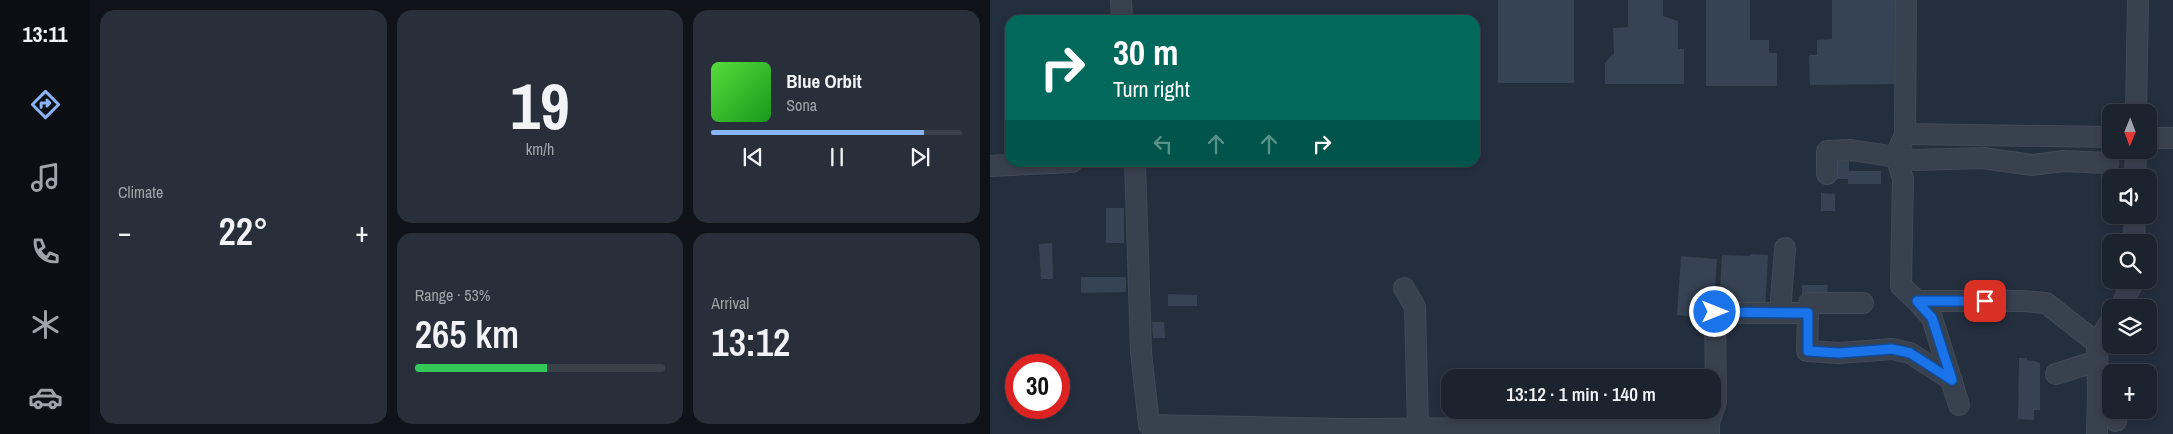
<!DOCTYPE html>
<meta charset="utf-8">
<style>
body{margin:0;font-family:"Archivo Narrow",sans-serif;background:#282f3a;color:#f1f3f6;height:100vh;display:flex;flex-direction:column;font-size:19px;white-space:nowrap}
*{box-sizing:border-box;margin:0}
p{font-size:16px;color:#a0a4aa}
.icon{flex:none;width:28px;height:28px;fill:none;stroke:currentColor;stroke-width:2;stroke-linecap:round;stroke-linejoin:round}
.map{position:relative;flex:1;overflow:hidden}
.drawer{display:flex;flex-direction:column;gap:10px;padding:10px;background:#0f1319;width:900px}
.drawer>*{flex:none}
.hud{position:absolute;left:15px;top:15px;width:475px;height:152px;border-radius:15px;box-shadow:0 2px 8px #0003,0 0 0 1px #39404a;background:#00695c;color:#fff;overflow:hidden}
.needle{width:32px;rotate:181deg}
.tools{position:absolute;left:1112px;top:104px;display:grid;gap:10px}
.tools a{display:grid;place-items:center;width:55px;height:55px;border-radius:10px;background:#1b232e;box-shadow:0 2px 8px #0003,0 0 0 1px #39404a;font-size:25px}
.speed{position:absolute;left:15px;top:354px;display:flex;gap:10px;font-size:25px;font-weight:700;text-align:center}
.speed>*{display:grid;place-content:center;width:65px;height:65px;border-radius:50%;background:#1b232e;box-shadow:0 2px 8px #0003,0 0 0 1px #39404a;line-height:1}
.speed .limit{border:8px solid #d22;background:#fff;color:#111}
.pin{position:absolute;display:grid;place-items:center;width:42px;height:42px;color:#fff;margin:-21px;border-radius:10px;box-shadow:0 2px 8px #0006}
.me{position:absolute;width:55px;margin:-28px;rotate:90deg;stroke-linejoin:round;filter:drop-shadow(0 0 4px #0008)}
.turn{display:flex;align-items:center;gap:18px;height:105px;padding:0 25px;font-size:22px}
.turn .icon{width:65px;height:65px;stroke-width:2.5}
.turn b{display:block;font-size:35px;line-height:42px}
.lanes{display:flex;align-items:center;height:48px;padding:0 25px;background:#0003;justify-content:center;gap:25px;direction:ltr}
.lanes .off{opacity:.35}
.big{font-size:38px;font-weight:600;line-height:1.1}
.drawer .card{flex:1;display:flex;flex-direction:column;justify-content:center;gap:8px;min-width:0;padding:0 18px;border-radius:15px;background:#282f3a}
.drawer .dial{align-items:center;gap:0}
.dial b{font-size:65px;line-height:1}
.song{display:flex;align-items:center;gap:15px}
.cover{width:60px;height:60px;border-radius:8px;background:linear-gradient(135deg,hsl(110 70% 55%),hsl(120 70% 35%))}
.played{height:5px;border-radius:2px;background:linear-gradient(90deg,#8ab4f8 85%,#39404a 85%)}
.keys{display:flex;justify-content:space-around;direction:ltr}
.heat{display:flex;justify-content:space-between;align-items:center;font-size:28px;direction:ltr}
.charge{height:8px;border-radius:4px;background:linear-gradient(90deg,#34c759 53%,#39404a 0)}
.drawer .tiles{flex:1;display:grid;gap:10px;grid-template-columns:repeat(3,1fr)}
.card:first-child{grid-row:span 2}
.trip{position:absolute;left:451px;top:369px;width:280px;height:50px;border-radius:15px;background:#1b232e;box-shadow:0 2px 8px #0003,0 0 0 1px #39404a;font-weight:600;line-height:50px;text-align:center}
main{display:flex;flex:1;min-height:0}
.tab-bar{display:flex;flex-direction:column;width:90px;justify-content:space-around;align-items:center;background:#0b0e12;color:#a0a4aa}
.tab-bar .icon{width:35px;height:35px}
.tab-bar .current{color:#8ab4f8}
.tab-bar b{font-size:22px;color:#f1f3f6}
.map>svg:first-child{display:block}
.building{fill:#364354}
.lines{fill:none;stroke-linecap:round;stroke-linejoin:round}
.minor-casing{stroke:#414a57;stroke-width:22}
.minor{stroke:#38414e;stroke-width:20}
.route-casing{stroke:#114b97;stroke-width:12}
.route{stroke:#1a73e8;stroke-width:9}
</style>
<main>
<nav class="tab-bar">
<b>13:11</b>
<svg class="icon current" aria-label="directions" viewBox="0 0 24 24"><path d="M12 3l9 9-9 9-9-9zM9 14v-3h6M13 9l2 2-2 2"/></svg>
<svg class="icon" aria-label="music" viewBox="0 0 24 24"><path d="M9 18V5l10-2v13"/><circle cx="6" cy="18" r="3"/><circle cx="16" cy="16" r="3"/></svg>
<svg class="icon" aria-label="phone" viewBox="0 0 24 24"><path d="M5 4h4l2 5-3 2q2 4 5 5l2-3 5 2v4C11 20 4 13 5 4z"/></svg>
<svg class="icon" aria-label="climate" viewBox="0 0 24 24"><path d="M12 3v18M4 7l16 10M4 17L20 7"/></svg>
<svg class="icon" aria-label="car" viewBox="0 0 24 24"><path d="M5 17H2v-5l4-1 3-4h7l3 4 3 1v5h-3M9 17h6M6 11h13"/><circle cx="7" cy="17" r="2"/><circle cx="17" cy="17" r="2"/></svg>
</nav>
<section class="drawer">
<div class="tiles">
<div class="card"><p>Climate</p>
<div class="heat"><a>−</a><b class="big">22°</b><a>+</a></div>
</div>
<div class="card dial"><b>19</b><p>km/h</p></div>
<div class="card">
<div class="song"><i class="cover"></i><div><b>Blue Orbit</b><p>Sona</p></div></div>
<div class="played"></div>
<div class="keys"><svg class="icon" aria-label="previous" viewBox="0 0 24 24"><path d="M18 5L8 12l10 7zM5 5v14"/></svg><svg class="icon" aria-label="pause" viewBox="0 0 24 24"><path d="M8 5v14M16 5v14"/></svg><svg class="icon" aria-label="next" viewBox="0 0 24 24"><path d="M6 5l10 7-10 7zM19 5v14"/></svg></div>
</div>
<div class="card"><p>Range · 53%</p><b class="big">265 km</b><div class="charge"></div></div>
<div class="card"><p>Arrival</p><b class="big">13:12</b></div>
</div>
</section>
<div class="map">
<svg width="1183" height="434" viewBox="0 0 1183 434">
<rect width="100%" height="100%" fill="#242f3e"/>
<g class="building">
<rect x="508" y="0" width="76" height="83"/>
<path d="M638,0h35v16l15,5v28h6v35h-79v-21l9,-10 -1,-25 15,-1z"/>
<path d="M716,0h44v40h19v13h8v33h-71z"/>
<path d="M842,0h64l2,84 -88,1 -1,-30h8v-15l15,-1z"/>
<path d="M843,159h16v12h32v13h-33v-5h-15z"/>
<path d="M831,193l14,1v17h-14z"/>
<rect x="116" y="208" width="18" height="35"/>
<path d="M62,243l1,36h-12l-2,-35z"/>
<path d="M761,254l17,1 -3,56 -46,-3 3,-53 27,1z"/>
<path d="M691,256l36,3 -3,46 -16,-2 -1,14 -20,-2z"/>
<path d="M91,277h45v15l-45,1z"/>
<path d="M812,285h26l-1,11h-25z"/>
<path d="M178,294l29,1v11h-29z"/>
<path d="M162,322h12l1,16h-12z"/>
<path d="M1029,358h8v2l8,1 5,2v47h-6v10l-16,-1z"/>
</g>
<g class="lines">
<g class="minor-casing">
<g id="minor">
<path d="M131,0l1,20"/>
<path d="M916,0l-1,134 -9,22 7,23 -2,107 16,15h106l23,2 51,40 1,49 4,13 14,16"/>
<path d="M1146,112l2,-112"/>
<path d="M915,134l206,3"/>
<path d="M1159,138h24"/>
<path d="M145,162l6,190 8,73 194,4 366,-2"/>
<path d="M0,166l82,-4"/>
<path d="M837,174v-23l24,-1 64,10 68,-2 49,7 31,-4 45,2"/>
<path d="M1145,178l1,-28"/>
<path d="M1144,242l1,-27"/>
<path d="M414,288l11,19 3,121"/>
<path d="M927,301l15,17 27,87"/>
<path d="M1130,308l14,-28"/>
<path d="M790,313l5,-65"/>
<path d="M818,313l1,-10h54"/>
<path d="M1107,343l14,-22"/>
<path d="M1066,374l41,-13"/>
<path d="M719,434v-11l7,-21 -1,-89h93l-1,38 32,2 53,-4 18,4 42,27"/>
<path d="M1107,434l1,-40"/>
</g>
</g>
<use href="#minor" class="minor"/>
</g>
<g class="lines">
<g class="route-casing">
<path id="route" d="M725,312l93,1v38l31,2 53,-4 18,4 42,27 -20,-62 -15,-17h68"/>
</g>
<use href="#route" class="route"/>
</g>
</svg>
<div class="tools">
<a><svg class="needle" viewBox="-14 -14 28 28"><path d="M0-13l5 13h-10z" fill="#e53935"/><path d="M0 13l5-13h-10z" fill="#a0a4aa"/></svg></a>
<a><svg class="icon" aria-label="sound" viewBox="0 0 24 24"><path d="M4 9h4l5-4v14l-5-4H4zM17 9q2 3 0 6"/></svg></a>
<a><svg class="icon" aria-label="search" viewBox="0 0 24 24"><circle cx="10" cy="10" r="6"/><path d="M15 15l6 6"/></svg></a>
<a><svg class="icon" aria-label="layers" viewBox="0 0 24 24"><path d="M12 4l9 5-9 5-9-5zM3 14l9 5 9-5"/></svg></a>
<a>+</a>
</div>
<div class="speed"><div class="limit">30</div></div>
<div class="pin" style="left:995px;top:301px;background:#d93025"><svg class="icon" aria-label="arrive" viewBox="0 0 24 24"><path d="M6 21V4h12l-3 4 3 4H6"/></svg></div>
<svg class="me" style="left:725px;top:312px" viewBox="-20 -20 40 40"><circle r="17" fill="#1a73e8" stroke="#fff" stroke-width="3"/><path d="M0-11L8 9 0 5-8 9z" fill="#fff"/></svg>
<div class="trip">13:12 · 1 min · 140 m</div>
<div class="hud">
<div class="turn"><svg class="icon" aria-label="right" viewBox="0 0 24 24"><path d="M7 20v-9h11M14 6l5 5-5 5"/></svg><div><b>30 m</b>Turn right</div></div>
<div class="lanes"><svg class="icon off" aria-label="left" viewBox="0 0 24 24"><path d="M17 20v-9H6M10 6l-5 5 5 5"/></svg><svg class="icon off" aria-label="ahead" viewBox="0 0 24 24"><path d="M12 20V5M6 11l6-6 6 6"/></svg><svg class="icon off" aria-label="ahead" viewBox="0 0 24 24"><path d="M12 20V5M6 11l6-6 6 6"/></svg><svg class="icon" aria-label="right" viewBox="0 0 24 24"><path d="M7 20v-9h11M14 6l5 5-5 5"/></svg></div>
</div>
</div>
</main>
